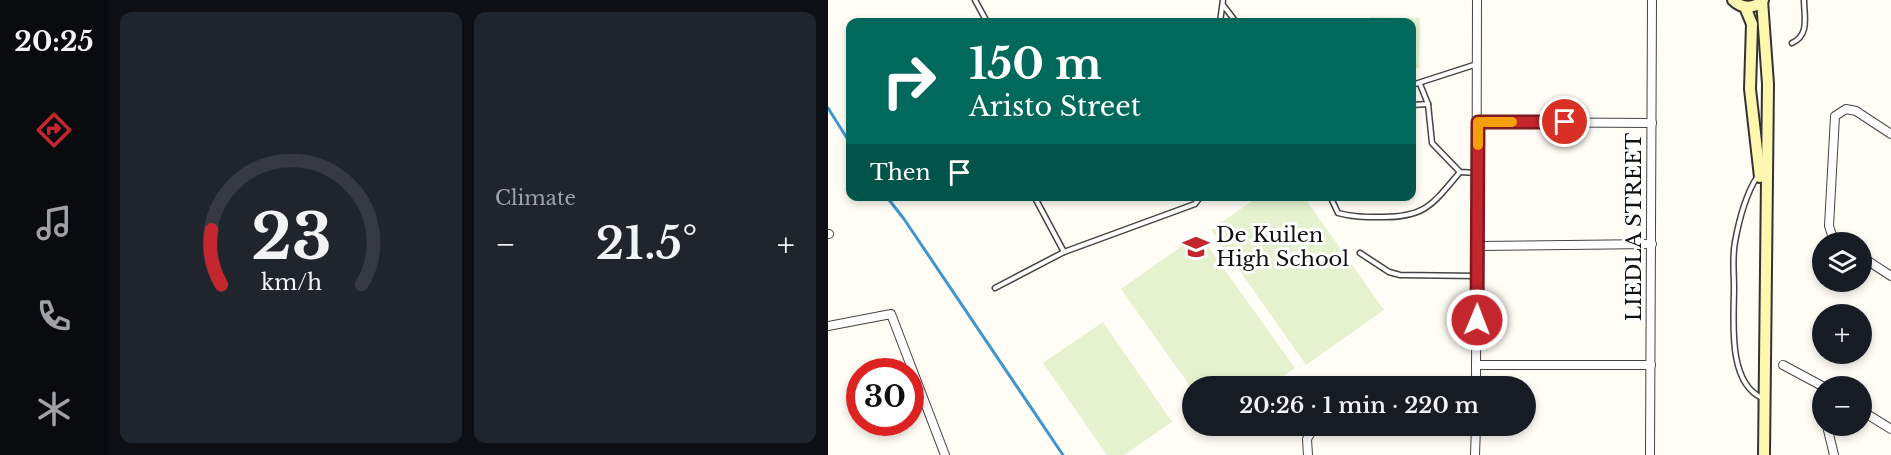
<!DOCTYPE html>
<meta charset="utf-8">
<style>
body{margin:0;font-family:"Libre Baskerville",serif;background:#20242c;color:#f1f3f6;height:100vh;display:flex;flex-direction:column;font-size:22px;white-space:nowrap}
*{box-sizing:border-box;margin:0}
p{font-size:20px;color:#9ea1a6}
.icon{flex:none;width:33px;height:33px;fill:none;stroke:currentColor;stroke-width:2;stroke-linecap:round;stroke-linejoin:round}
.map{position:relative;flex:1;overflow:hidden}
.panel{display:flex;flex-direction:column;gap:12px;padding:12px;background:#0d0f14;width:720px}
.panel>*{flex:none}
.guide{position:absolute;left:18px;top:18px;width:570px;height:183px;border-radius:12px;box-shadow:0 3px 9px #0003;background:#00695c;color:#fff;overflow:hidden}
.buttons{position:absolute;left:984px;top:232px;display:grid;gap:12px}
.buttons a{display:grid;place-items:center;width:60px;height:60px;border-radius:50%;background:#171b24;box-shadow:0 3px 9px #0003;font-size:30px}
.speed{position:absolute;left:18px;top:358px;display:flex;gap:12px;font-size:30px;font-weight:700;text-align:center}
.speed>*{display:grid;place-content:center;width:78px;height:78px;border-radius:50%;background:#171b24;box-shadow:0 3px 9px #0003;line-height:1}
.speed .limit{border:9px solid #d22;background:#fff;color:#111}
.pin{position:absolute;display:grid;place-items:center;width:51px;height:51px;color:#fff;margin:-26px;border:3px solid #fff;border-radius:50%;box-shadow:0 2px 6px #0007}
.me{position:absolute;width:66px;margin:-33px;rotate:1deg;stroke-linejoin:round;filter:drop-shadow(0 0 4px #0008)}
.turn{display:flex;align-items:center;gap:21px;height:126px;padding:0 24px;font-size:27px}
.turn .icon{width:78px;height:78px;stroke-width:2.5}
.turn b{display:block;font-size:42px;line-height:51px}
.then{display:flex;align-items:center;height:57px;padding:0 24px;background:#0003;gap:12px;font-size:22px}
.big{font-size:45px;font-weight:600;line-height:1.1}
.panel .card{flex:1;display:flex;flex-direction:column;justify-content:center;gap:9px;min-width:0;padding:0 21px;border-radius:12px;background:#20242c}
.panel .dial{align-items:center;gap:0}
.dial svg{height:156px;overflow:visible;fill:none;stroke:#363941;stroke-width:7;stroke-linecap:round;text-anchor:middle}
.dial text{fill:#f1f3f6;stroke:none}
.heat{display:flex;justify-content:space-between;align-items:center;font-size:33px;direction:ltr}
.panel .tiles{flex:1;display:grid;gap:12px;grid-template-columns:repeat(2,1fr)}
.trip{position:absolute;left:354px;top:376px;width:354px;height:60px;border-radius:30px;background:#171b24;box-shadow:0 3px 9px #0003;font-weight:600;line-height:60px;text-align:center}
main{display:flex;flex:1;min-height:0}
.dock{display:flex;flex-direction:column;width:108px;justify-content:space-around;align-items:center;background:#090b0e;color:#9ea1a6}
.dock .icon{width:42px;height:42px}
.dock .current{color:#c4262e}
.dock b{font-size:27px;color:#f1f3f6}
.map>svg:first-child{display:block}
.pitch{fill:#e6f2cf}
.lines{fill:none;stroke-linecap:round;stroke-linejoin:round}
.stream{stroke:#3f96cf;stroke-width:3}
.lane-casing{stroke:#444;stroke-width:7}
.street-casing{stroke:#444;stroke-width:10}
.secondary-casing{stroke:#333;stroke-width:14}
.lane{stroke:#fff;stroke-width:4}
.street{stroke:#fff;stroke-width:8}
.secondary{stroke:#fff6b0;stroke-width:10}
.route-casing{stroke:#7f191e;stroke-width:15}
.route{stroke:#c4262e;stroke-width:10}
.slow{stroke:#f59e0b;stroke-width:10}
.labels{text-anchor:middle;stroke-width:6;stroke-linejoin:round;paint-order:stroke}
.street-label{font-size:21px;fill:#111;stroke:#fff}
.poi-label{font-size:21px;fill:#111;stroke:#fff;text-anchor:start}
</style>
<main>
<nav class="dock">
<b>20:25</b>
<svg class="icon current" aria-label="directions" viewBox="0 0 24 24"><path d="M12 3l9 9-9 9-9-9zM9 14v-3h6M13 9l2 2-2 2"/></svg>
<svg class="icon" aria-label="music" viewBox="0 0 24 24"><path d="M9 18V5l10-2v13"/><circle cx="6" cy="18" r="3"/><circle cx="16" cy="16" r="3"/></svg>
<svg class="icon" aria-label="phone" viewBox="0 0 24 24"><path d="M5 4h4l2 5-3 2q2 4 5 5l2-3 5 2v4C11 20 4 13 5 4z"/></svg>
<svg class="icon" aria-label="climate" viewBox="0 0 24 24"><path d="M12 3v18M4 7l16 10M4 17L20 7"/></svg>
</nav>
<section class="panel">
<div class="tiles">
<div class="card dial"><svg viewBox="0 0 100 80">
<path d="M14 69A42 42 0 1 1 86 69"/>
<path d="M14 69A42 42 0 0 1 9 41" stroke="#c4262e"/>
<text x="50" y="56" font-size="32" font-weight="700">23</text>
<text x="50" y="72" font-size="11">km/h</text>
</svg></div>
<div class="card"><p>Climate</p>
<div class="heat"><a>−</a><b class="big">21.5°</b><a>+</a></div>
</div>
</div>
</section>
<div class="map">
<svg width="1063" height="455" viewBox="0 0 1063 455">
<rect width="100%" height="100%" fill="#fffdf5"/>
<g class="pitch">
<path d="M542,17l50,1 -1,50h-7v-46h-42z"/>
<path d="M431,196l45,1 80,113 -78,55 -95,-135z"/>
<path d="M371,234l96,134 -27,19h-76v2l-71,-100z"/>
<path d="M275,322l69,100 -48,33h-17l-64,-92z"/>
</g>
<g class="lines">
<g class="stream">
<path d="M0,108l22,35"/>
<path d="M58,196l18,23 159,236"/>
</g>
<g class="lane-casing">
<g id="lane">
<path d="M147,0l12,22"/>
<path d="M395,5l13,17"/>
<path d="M392,22l3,-22"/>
<path d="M964,43c18,-8 12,-27 12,-43"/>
<path d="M592,84l8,20 4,39 28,29 17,1"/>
<path d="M584,85l65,-21"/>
<path d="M584,105l16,-1"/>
<path d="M929,177c-12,19 -18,43 -22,65 -3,15 -1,31 -1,46 0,32 -7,94 28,110"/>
<path d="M206,196l30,56"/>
<path d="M502,196l8,17c14,4 27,4 41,4 46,1 53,-12 81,-45"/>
<path d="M532,253l29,19 11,3 77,1"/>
<path d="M167,288l69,-36 131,-48 6,-8"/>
</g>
</g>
<g class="street-casing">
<g id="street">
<path d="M650,122l174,1"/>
<path d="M0,234h1"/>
<path d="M1011,243l-7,-8 -3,-9 6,-110 11,-7 10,2 35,23"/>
<path d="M650,246l174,-2"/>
<path d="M1034,257l29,19"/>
<path d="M0,326l63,-12 54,141"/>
<path d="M648,365h175"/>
<path d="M955,365l41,22"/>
<path d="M648,387l1,-387"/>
<path d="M1034,411l29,18"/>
<path d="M999,426l7,29"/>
<path d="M480,455l-1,-16 8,-13"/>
<path d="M647,455l1,-29"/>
<path d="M822,455l2,-455"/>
</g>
</g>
<g class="secondary-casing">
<g id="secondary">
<path d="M905,0c9,9 21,9 30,0"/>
<path d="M934,0l6,84 -4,371"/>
<path d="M917,7l7,17 -2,65 10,88"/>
</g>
</g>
<use href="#lane" class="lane"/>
<use href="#street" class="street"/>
<use href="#secondary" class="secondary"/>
</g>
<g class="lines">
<g class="route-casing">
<path id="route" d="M649,320l1,-198h87"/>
</g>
<use href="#route" class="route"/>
<path class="slow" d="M650,145v-23h34"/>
</g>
<defs>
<g id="school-bare" transform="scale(2.07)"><path d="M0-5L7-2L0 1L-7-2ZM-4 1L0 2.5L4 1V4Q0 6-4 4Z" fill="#c4262e" stroke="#fff" stroke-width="2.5" paint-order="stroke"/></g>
</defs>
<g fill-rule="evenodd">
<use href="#school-bare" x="368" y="247"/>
</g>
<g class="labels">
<g class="street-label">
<text transform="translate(806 227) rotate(-90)" y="7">LIEDLA STREET</text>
</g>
<g class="poi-label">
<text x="388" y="242">De Kuilen<tspan x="388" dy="24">High School</tspan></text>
</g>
</g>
</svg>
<div class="buttons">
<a><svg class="icon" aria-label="layers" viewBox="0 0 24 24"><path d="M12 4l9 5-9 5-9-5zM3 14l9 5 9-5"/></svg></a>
<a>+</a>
<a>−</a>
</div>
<div class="speed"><div class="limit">30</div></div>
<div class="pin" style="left:737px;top:122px;background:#d93025"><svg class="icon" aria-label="arrive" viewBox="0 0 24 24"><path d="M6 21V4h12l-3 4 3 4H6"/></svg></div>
<svg class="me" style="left:649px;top:320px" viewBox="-20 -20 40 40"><circle r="17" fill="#c4262e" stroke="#fff" stroke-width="3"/><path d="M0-11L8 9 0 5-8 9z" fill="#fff"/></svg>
<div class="trip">20:26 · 1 min · 220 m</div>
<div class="guide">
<div class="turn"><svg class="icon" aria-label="right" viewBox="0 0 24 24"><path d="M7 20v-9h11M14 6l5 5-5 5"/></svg><div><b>150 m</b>Aristo Street</div></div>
<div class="then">Then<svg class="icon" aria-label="arrive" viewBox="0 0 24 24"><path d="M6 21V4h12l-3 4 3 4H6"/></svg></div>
</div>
</div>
</main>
